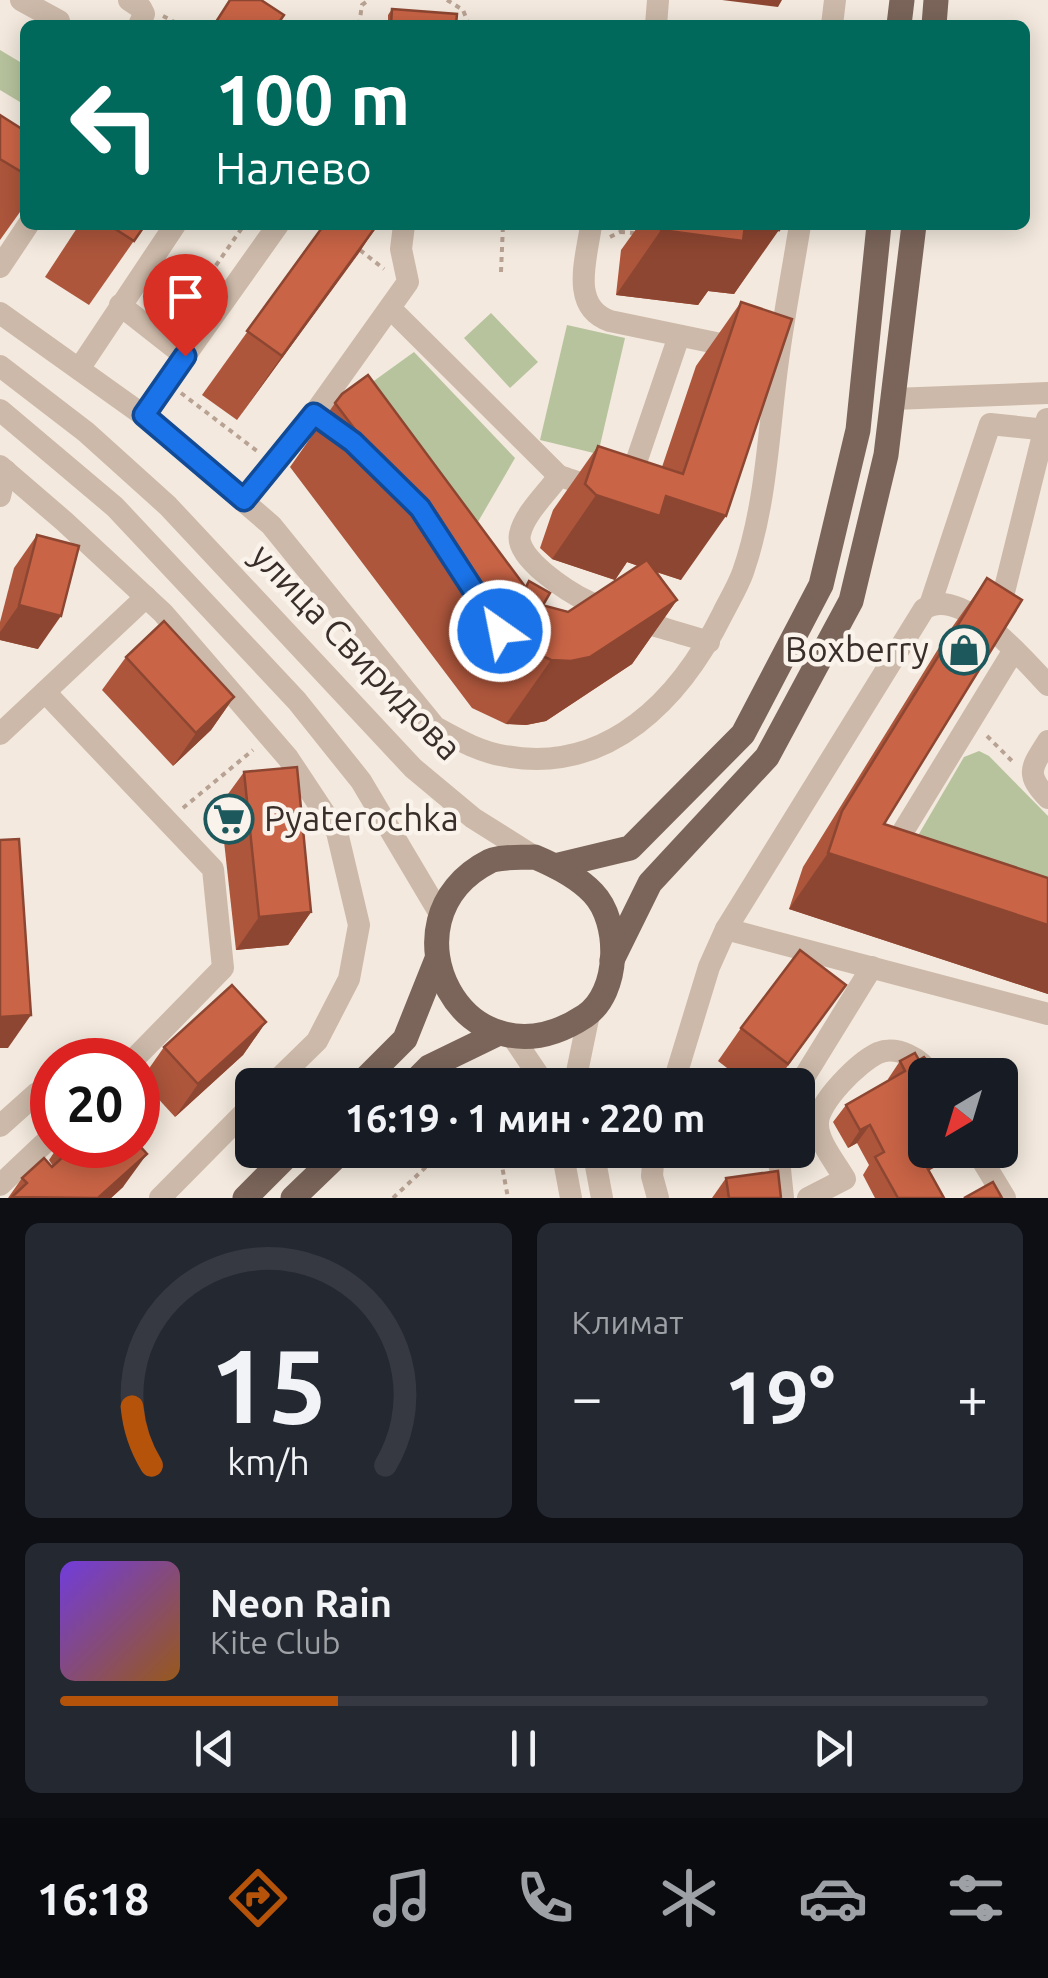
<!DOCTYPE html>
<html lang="ru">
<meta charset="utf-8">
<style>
body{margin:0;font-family:Ubuntu,sans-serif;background:#242831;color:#f1f3f6;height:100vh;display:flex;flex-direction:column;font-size:38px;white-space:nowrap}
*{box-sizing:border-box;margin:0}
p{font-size:32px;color:#9ea1a6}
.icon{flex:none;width:55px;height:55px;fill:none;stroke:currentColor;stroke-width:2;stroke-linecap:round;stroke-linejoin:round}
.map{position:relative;height:1198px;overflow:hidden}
.side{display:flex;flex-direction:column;gap:25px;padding:25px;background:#0d0f14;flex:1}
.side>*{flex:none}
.hud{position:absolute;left:20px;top:20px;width:1010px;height:210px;border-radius:15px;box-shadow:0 5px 25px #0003;background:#00695c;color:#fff;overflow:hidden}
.needle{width:65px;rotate:218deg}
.controls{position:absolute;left:908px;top:1058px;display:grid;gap:20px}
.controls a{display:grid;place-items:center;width:110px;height:110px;border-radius:15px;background:#171b24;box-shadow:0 5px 25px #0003;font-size:50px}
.speed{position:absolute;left:30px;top:1038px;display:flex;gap:20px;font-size:50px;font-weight:700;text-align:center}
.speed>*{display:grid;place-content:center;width:130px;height:130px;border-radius:50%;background:#171b24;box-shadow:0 5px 25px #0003;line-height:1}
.speed .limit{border:15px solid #d22;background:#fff;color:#111}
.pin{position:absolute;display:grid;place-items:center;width:85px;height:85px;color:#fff;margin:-102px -42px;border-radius:50% 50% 50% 0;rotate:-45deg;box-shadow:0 0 10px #0007}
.pin .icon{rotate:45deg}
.me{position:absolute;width:110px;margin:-55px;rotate:327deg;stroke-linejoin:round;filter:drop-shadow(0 0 8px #0008)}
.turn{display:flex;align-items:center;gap:35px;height:210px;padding:0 30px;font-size:45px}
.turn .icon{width:130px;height:130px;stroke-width:2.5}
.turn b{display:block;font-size:70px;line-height:85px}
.big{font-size:75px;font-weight:700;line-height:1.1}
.side .tile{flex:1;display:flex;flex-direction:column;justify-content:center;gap:15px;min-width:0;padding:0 35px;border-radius:15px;background:#242831}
.side .dial{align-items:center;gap:0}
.dial svg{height:260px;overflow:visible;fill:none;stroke:#363941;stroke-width:7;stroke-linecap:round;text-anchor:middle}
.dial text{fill:#f1f3f6;stroke:none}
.song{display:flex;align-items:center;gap:30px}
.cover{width:120px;height:120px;border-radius:15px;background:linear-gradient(135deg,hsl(260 70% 55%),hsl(30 70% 35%))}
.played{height:10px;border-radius:5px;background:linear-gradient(90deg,#b45309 30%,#363941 30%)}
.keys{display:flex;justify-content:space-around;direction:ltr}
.heat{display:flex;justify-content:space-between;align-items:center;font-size:55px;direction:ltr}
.side .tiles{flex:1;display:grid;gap:25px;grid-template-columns:1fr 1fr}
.tile:last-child{grid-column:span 2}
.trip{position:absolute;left:235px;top:1068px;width:580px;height:100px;border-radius:15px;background:#171b24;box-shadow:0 5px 25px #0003;font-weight:700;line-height:100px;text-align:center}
.menu{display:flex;height:160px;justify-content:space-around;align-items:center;background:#090b0e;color:#9ea1a6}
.menu .icon{width:70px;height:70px}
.menu .on{color:#b45309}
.menu b{font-size:45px;color:#f1f3f6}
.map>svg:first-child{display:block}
.green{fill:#b7c39d}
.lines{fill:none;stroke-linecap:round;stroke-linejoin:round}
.path{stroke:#b8a293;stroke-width:4;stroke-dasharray:5 5;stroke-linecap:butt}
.minor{stroke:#ccb9a9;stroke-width:22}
.major{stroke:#7b655a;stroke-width:25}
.wall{fill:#ad563c}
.shaded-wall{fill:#8d4631}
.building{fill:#c96446;stroke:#8d4631;stroke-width:2.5}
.route-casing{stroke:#114b97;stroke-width:25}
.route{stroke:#1a73e8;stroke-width:18}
.labels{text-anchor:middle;stroke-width:9;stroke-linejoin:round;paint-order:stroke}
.poi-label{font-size:35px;fill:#392e29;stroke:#faf3eb;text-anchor:end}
.street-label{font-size:35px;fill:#392e29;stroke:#faf3eb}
</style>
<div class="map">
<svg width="1048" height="1198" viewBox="0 0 1048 1198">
<rect width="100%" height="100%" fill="#f3e9de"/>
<g class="green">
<path d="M0,50l25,15v40l-25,-15z"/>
<path d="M491,313l47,49 -28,26 -46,-50z"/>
<path d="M567,325l58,13 -27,116 -58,-14z"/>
<path d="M414,352l101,106 -40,69 -122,-131z"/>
<path d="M979,751l10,5 59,60v101l-132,-78 48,-82z"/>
</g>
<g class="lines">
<g class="path">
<path d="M447,0l16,10 6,15"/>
<path d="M163,16l17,9"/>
<path d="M359,25l3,-20 7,-5"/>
<path d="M620,232l14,1"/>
<path d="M610,237l24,-12"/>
<path d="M360,250l24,19"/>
<path d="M501,272l2,-47"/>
<path d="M176,323l68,-98"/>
<path d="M181,393l76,58"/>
<path d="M987,736l25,25"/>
<path d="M183,808l70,-58"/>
<path d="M499,1150l9,48"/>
<path d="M393,1198l51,-48"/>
</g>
<g class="minor">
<path d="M21,0l38,21"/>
<path d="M129,0l12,8 3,6 -5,11"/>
<path d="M656,25l2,-25"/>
<path d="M832,25l3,-25"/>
<path d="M591,225c-4,32 -22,82 19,96l130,27"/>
<path d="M0,267l28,-42"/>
<path d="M120,305l65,51"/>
<path d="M390,308l169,168"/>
<path d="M0,313l143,102 128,110 164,202c22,12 44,25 70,29 104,19 176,-58 218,-143 7,-14 15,-27 20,-41 22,-63 25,-131 33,-196 6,-51 16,-101 24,-151"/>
<path d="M679,336l-49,144c-18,19 -49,2 -71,-4 -12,17 -35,38 -39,58 -6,24 50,59 69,68 37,18 81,27 120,40"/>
<path d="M0,366l86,66 82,74 245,262 60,50 62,39"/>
<path d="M79,369l96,-144"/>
<path d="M893,399l155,-6"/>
<path d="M0,410l115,97 182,194 64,80 79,133"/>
<path d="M314,414l34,24"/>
<path d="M143,415l135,-190"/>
<path d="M0,466l65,56 98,91 125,145 49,74 22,93 -10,54 -32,62 -45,44"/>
<path d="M0,496l6,-25"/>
<path d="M244,500l70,-86 94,-132 -7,-33 3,-24"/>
<path d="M930,605l60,-181 58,6"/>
<path d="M998,616l49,-197"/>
<path d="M45,692l168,177 10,99 -90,92"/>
<path d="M0,734l146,-137"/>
<path d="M1048,741c-16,26 -24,32 0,57"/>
<path d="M888,856l126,-206"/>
<path d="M726,929l322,85"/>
<path d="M512,1036l33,49"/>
<path d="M580,1085l-3,-13 12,-58"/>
<path d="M673,1085l36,-118 17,-38 198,-320c37,-25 100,51 124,76"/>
<path d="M798,1087l74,-120"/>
<path d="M0,1126l37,-33"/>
<path d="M562,1150l9,48"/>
<path d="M593,1150l9,48"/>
<path d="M654,1150l-2,26 6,22"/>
<path d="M778,1150l5,48"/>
<path d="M976,1150l29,48"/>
<path d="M0,1185l52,-49"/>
<path d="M160,1198l92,-93"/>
<path d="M808,1198l37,-19c-9,-16 -28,-38 -27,-56 0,-21 41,-61 60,-70 19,-8 44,6 53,22"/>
</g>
<g class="major">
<path d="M899,25l3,-25"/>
<path d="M934,25l2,-25"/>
<path d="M535,857c19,8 43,20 58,36 28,29 27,100 -8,123 -121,80 -210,-97 -95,-155 12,-5 31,-3 45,-4z"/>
<path d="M555,866l75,-18 113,-114 78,-149 37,-155 21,-205"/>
<path d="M612,960l38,-77 117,-126 84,-156 35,-146 28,-230"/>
<path d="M359,1085l46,-46 32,-80"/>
<path d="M411,1085l18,-18 68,-33"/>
<path d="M245,1198l48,-48"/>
<path d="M293,1198l50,-48"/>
</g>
</g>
<g class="wall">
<path d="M392,9l64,16h-68v-10z"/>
<path d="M0,115l25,16v74l-25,35z"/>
<path d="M79,225h66l-56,80 -44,-28z"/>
<path d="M324,225h54l-141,195 -35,-25z"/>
<path d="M639,225h141l-46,69 -26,-3 -10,14 -82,-10 5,-45z"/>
<path d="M741,302l-60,278 -25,-8 21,28 -45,64 -86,57 -20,4 -20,-1 -34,-16 -182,-241 45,-64 208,202 25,7 70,-46 -11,-4 -12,18 -63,-21 -12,-11 13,-38 45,-64 64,21 34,-101z"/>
<path d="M37,535l1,114 -38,-9v-18l14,-54z"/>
<path d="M987,578l-103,246 164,54v116l-259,-85 14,-42 145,-234z"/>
<path d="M126,657l108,40 -23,33 -38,36 -71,-76z"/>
<path d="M244,772l67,140 -23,33 -52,5 -16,-145z"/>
<path d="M846,985l-72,100h-25l-31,-24 23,-33z"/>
<path d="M266,1022l-23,33 -68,62 -34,-37 23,-33z"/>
<path d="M915,1053l10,97h35l-3,5 -28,15 15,28h-69l-12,-23 6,-10 -12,-22 -9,5 -15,-26 13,-17 43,-25 -1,-1 12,-18z"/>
<path d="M59,1145h79l1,1 -16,41 -12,11h-103l14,-20 31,-12 -4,-6z"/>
<path d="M726,1178l55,20h-69z"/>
</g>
<g class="shaded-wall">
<path d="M722,0h60l-4,7z"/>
<path d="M377,225l-18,28 -122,167 45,-64z"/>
<path d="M745,226l34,4 -45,64 -26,-3 -10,14 -82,-10 45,-65z"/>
<path d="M596,495l70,1 60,20 -45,64 -54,-18 -12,18 -63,-21z"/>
<path d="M677,600l-45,64 -86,57 -20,4 -20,-1 45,-64z"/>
<path d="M19,605l42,11 -23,33 -38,-9v-8z"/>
<path d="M234,697l-23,33 -38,36 23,-33z"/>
<path d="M828,853l220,72v69l-259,-85z"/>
<path d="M311,912l-23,33 -52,5 23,-33z"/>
<path d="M31,1015l-23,33h-8v-31z"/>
<path d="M266,1022l-23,33 -68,62 23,-33z"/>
<path d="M870,1125l-13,18 -9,5 12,-18z"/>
<path d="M946,1150h14l-3,5 -45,25 12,-18z"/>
<path d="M147,1154l-24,33 -12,11h-13z"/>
</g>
<g class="building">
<path d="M230,0h31l23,15 -7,10h-63z"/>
<path d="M392,9l65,5 -1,11h-65z"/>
<path d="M0,115l25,16v43l-25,-15z"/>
<path d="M109,225h36l-11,16z"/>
<path d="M324,225h53l-95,131 -35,-25z"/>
<path d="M662,225h118l-1,5 -34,-4 -2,15 -82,-11z"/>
<path d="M741,302l51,17 -66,197 -60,-20 -6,20 -64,-21 -11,-11 13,-38 85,28z"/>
<path d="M368,375l170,229 30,8 79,-52 30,40 -87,57 -19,4 -20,-1 -34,-16 -182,-241 7,-9z"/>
<path d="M37,535l42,11 -18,70 -42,-11z"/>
<path d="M987,578l35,22 -138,224 164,54v47l-220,-72 14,-42z"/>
<path d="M529,581l21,12 -7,12 -5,-1 -12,-17z"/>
<path d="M164,621l70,76 -38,36 -70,-76z"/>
<path d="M297,767l14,145 -52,5 -15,-145z"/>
<path d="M19,839l12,176 -31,2v-177z"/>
<path d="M800,950l46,35 -58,79 -47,-36z"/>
<path d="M232,985l34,37 -68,62 -34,-37z"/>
<path d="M915,1053l4,7 5,-3 15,18h-14v75h21l-22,12 20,36h-46l-23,-41 9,-5 -14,-27 -10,5 -14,-25 59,-34 -5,-10z"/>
<path d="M138,1119l11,13 -11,11z"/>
<path d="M138,1144l9,10 -49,44 -86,-1 15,-14 -5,-5 22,-20 8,9 24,-22z"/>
<path d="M778,1171l3,27h-52l-3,-20z"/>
<path d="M993,1182l9,16h-38z"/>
</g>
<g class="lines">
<g class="route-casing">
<path id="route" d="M185,356l-41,59 100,85 70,-86 39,28 67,66 80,123"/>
</g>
<use href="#route" class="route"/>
</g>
<defs>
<g id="shop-ring" transform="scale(2.5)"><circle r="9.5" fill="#faf3eb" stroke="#1d585c" stroke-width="1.5"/><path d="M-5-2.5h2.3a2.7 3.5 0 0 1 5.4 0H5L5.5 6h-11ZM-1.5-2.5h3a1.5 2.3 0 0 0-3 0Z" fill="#1d585c"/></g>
<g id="supermarket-ring" transform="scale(2.5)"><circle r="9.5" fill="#faf3eb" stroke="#1d585c" stroke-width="1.5"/><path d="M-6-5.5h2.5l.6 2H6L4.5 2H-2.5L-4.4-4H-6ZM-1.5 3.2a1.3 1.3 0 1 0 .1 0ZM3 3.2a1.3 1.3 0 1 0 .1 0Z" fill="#1d585c"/></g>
</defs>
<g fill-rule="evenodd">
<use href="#shop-ring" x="964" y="650"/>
<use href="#supermarket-ring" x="229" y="819"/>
</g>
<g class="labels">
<g class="poi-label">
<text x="929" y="662">Boxberry</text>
<text x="264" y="831" text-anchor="start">Pyaterochka</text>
</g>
<g class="street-label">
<text transform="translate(356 652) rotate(46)" y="12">улица Свиридова</text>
</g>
</g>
</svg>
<div class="controls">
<a><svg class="needle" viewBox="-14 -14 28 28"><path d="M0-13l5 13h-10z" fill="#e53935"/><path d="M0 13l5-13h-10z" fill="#9ea1a6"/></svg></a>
</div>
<div class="speed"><div class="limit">20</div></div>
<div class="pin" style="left:185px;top:356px;background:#d93025"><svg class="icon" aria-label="arrive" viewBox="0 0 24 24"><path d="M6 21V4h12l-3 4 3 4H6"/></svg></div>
<svg class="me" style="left:500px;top:631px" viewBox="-20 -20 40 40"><circle r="17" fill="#1a73e8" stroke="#fff" stroke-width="3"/><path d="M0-11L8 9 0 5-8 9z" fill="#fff"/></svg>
<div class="trip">16:19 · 1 мин · 220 m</div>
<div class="hud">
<div class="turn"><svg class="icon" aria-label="left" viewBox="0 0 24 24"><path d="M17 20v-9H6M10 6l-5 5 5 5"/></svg><div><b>100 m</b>Налево</div></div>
</div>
</div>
<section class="side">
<div class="tiles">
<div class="tile dial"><svg viewBox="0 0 100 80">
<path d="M14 69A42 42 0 1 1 86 69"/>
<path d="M14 69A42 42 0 0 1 8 51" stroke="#b45309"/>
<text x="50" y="56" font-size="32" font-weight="700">15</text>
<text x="50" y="72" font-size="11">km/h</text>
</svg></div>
<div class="tile"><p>Климат</p>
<div class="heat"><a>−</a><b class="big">19°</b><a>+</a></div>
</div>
<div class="tile">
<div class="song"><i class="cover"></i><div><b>Neon Rain</b><p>Kite Club</p></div></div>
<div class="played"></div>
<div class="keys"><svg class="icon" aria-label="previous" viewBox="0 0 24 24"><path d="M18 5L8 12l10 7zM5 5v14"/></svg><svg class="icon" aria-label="pause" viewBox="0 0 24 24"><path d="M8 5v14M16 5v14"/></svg><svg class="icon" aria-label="next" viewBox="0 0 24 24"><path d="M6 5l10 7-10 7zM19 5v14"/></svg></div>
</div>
</div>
</section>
<nav class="menu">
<b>16:18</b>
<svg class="icon on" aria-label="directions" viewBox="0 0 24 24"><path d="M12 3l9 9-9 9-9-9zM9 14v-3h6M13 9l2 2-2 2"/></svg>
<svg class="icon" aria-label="music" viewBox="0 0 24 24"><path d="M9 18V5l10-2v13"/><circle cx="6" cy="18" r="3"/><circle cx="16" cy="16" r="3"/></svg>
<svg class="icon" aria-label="phone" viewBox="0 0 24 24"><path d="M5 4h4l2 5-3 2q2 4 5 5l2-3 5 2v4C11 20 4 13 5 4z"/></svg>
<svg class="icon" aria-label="climate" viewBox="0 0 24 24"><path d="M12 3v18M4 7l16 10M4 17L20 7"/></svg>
<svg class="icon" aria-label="car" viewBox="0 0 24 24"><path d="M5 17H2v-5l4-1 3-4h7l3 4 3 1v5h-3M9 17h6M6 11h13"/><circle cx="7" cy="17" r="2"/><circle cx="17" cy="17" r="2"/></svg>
<svg class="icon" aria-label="filters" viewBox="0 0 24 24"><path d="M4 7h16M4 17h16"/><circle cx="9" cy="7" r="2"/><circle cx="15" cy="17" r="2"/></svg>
</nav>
